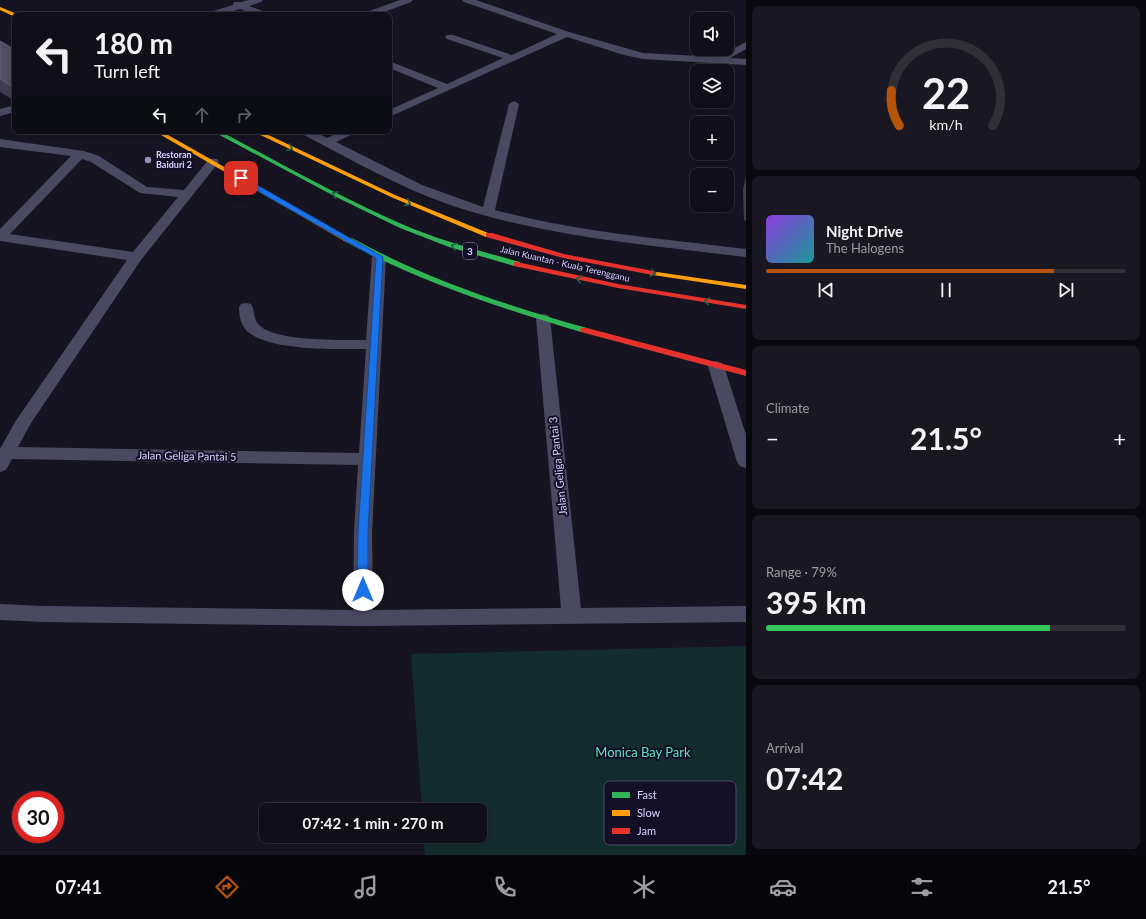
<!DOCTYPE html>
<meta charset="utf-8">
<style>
body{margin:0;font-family:Lato,sans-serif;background:#191822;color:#f1f3f6;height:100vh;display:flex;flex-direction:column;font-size:15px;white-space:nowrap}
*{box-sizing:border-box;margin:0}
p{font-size:13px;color:#9c9ca2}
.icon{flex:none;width:22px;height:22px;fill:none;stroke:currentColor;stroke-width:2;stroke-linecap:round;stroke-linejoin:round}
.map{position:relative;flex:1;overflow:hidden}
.details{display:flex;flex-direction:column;gap:6px;padding:6px;background:#09080e;width:400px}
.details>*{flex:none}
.hud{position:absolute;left:12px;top:12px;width:380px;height:122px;border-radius:8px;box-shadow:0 2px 6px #0003,0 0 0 1px #302f38;background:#100f19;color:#f1f3f6;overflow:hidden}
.buttons{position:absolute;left:690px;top:12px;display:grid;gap:8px}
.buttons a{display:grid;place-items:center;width:44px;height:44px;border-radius:8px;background:#100f19;box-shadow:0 2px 6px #0003,0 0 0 1px #302f38;font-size:20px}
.speed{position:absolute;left:12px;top:791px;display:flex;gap:8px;font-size:20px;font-weight:700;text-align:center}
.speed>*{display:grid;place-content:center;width:52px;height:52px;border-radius:50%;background:#100f19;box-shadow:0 2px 6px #0003,0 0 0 1px #302f38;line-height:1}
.speed .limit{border:6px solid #d22;background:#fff;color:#111}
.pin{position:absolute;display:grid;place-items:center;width:34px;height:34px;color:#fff;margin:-17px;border-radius:8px;box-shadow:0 2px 6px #0006}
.me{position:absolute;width:44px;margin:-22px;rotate:0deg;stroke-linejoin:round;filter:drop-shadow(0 0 3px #0008)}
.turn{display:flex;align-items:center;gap:14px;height:84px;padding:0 16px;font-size:18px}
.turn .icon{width:52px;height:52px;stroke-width:2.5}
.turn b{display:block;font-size:28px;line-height:34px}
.lanes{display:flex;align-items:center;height:38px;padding:0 16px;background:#0003;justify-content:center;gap:20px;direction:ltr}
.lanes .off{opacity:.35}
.big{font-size:30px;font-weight:700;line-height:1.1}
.details .card{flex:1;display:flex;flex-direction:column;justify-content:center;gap:6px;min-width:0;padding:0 14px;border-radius:8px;background:#191822}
.details .dial{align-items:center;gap:0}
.dial svg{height:104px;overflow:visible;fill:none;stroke:#302f38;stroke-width:7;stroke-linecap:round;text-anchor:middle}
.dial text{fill:#f1f3f6;stroke:none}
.song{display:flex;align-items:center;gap:12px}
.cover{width:48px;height:48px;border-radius:6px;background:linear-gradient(135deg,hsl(270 70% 55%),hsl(180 70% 35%))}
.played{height:4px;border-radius:2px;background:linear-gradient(90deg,#b45309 80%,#302f38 80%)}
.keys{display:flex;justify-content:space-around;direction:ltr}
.heat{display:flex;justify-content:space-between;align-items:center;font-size:22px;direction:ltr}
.charge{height:6px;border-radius:3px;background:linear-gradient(90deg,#34c759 79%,#302f38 0)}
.trip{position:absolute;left:259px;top:803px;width:228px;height:40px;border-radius:8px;background:#100f19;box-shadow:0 2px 6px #0003,0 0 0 1px #302f38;font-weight:700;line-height:40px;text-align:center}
.dock{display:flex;height:64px;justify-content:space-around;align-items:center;background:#06060a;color:#9c9ca2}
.dock .icon{width:28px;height:28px}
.dock .selected{color:#b45309}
.dock b{font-size:18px;color:#f1f3f6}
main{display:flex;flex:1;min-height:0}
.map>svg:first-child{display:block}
.green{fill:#132c2d}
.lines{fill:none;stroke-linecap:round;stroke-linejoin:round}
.street{fill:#4a4962;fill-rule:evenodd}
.fast{fill:#30b455;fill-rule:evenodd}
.slow{fill:#ff9f0a;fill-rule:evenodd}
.jam{fill:#e5322d;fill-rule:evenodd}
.wall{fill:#403d50}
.shaded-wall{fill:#282635}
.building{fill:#504e63;stroke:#66637b}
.oneway{stroke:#22623e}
.route{fill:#1a73e8;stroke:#114b97}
.poi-dot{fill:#9591b1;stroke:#130f26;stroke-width:1.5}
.labels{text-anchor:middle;stroke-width:4;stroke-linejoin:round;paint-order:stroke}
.far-poi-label{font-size:9px;font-weight:bold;fill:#d9d4ff;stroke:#130f26;text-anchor:start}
.far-street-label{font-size:9px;fill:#d9d4ff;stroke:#130f26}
.shield{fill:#130f26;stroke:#9e99be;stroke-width:1}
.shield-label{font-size:10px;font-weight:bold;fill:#d9d4ff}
.street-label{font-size:11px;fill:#d9d4ff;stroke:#130f26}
.near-park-label{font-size:13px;fill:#5fe0c0;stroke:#130f26}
.key{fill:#130f26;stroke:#4e4a67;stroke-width:1}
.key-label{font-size:11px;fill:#d9d4ff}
</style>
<main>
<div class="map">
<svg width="746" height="855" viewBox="0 0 746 855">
<rect width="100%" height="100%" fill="#161421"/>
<path class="green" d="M746,646v209h-321l-2,-19h57v-26h-58l-11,-156z"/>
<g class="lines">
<g class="street">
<path d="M249,0h14l-2,2 -12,4 19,7 2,2h-13l-17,-6 -20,6h-15l2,-2 26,-8 1,-3h7z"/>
<path d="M400,0h13l-2,2 -35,13h-14l2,-2z"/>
<path d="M462,0h14l93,32 74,21 74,4 29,-15v7l-16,9 16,1v6l-103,-6 -19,-4 -57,-18 -178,80v-7l49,-22 -49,-20v-7l58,23 56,-26 -56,-19 -2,-2 2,-2h6l59,20 45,-21 -93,-32z"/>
<path d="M514,101l5,3 -24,106c82,22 167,29 251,39v8c-98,-12 -198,-20 -293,-51 -53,-18 -103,-47 -153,-73l-2,-2h15l14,7 15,-7h15l-2,2 -19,9 86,43 61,22 26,-103z"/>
<path d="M15,105v7l-15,4v-7z"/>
<path d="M0,139l84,12 15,5 48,31 37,3 25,-31h8l2,3 -78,98 -110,163 -13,24 341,6 7,-104c-30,0 -94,2 -118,-17 -7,-6 -9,-16 -9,-25l2,-3 5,-1 5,1c4,6 2,14 7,20 15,18 85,16 108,16l6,-83 2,-3 5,-1 5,1 2,3 -14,276 1,77 188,-2 -25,-290 2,-3 5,-1 5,1 2,3 31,290 165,-2v16l-383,4 -319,-4 -44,-2v-16l44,2 309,4 1,-77 4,-68 -346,-6 -6,11 -6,2v-23l15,-27 112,-162 -127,-19v-12l71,-73 -71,-9zM82,159l9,3 49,31 38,4 -45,55 -123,-18z"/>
<path d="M716,361l6,2 2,3 22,69v33l-6,-2 -3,-4 -29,-96 2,-3z"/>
</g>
<g class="fast">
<path d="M212,131h8c60,32 121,67 184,94 37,16 77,26 116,37l1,2 -4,2h-3l-65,-19 -49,-19 -64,-31z"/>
<path d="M346,238h6c74,41 153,67 235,90l1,2 -1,2h-6c-81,-24 -160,-50 -235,-90z"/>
</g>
<g class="slow">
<path d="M0,7l17,7v1l-4,1 -13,-6z"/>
<path d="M154,131h7l192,109 -4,2h-3z"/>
<path d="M252,131h8l135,64 98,40 -4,2h-3l-95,-40z"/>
<path d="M650,271l96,14v4l-93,-14h-3z"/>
</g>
<g class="jam">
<path d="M486,233h6l72,21 89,17 4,2 -4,2 -90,-17 -77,-21z"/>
<path d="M514,262h3l101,22 128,21v4l-128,-21 -104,-22z"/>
<path d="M581,328h6l159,42v6l-165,-44 -1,-2z"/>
</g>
</g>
<g class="wall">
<path d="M0,41l15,9v51l-15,-9z"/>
<path d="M746,177v44l-2,-1 -1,-31z"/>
</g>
<path class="shaded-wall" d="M15,86v11l-2,-10z"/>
<path class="building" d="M0,41l15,9v36l-2,1 -13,-8z"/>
<defs><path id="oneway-chevron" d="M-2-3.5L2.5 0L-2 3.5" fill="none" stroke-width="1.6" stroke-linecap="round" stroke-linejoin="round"/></defs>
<g class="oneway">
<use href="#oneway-chevron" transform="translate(290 148) rotate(25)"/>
<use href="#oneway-chevron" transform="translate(335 194) rotate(-153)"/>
<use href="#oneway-chevron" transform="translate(408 203) rotate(24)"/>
<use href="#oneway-chevron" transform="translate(454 246) rotate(-162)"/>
<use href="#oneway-chevron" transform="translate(653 273) rotate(10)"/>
<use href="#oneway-chevron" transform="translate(579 279) rotate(-169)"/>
<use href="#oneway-chevron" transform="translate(707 301) rotate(-171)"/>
</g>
<path class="route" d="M238,177h5l140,80 -15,275v58l-2,3 -3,1 -4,-1 -2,-3 1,-58 18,-274 -138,-78z"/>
<circle class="poi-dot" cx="148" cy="160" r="4"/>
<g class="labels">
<g class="far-poi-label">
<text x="156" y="158">Restoran<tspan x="156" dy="10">Baiduri 2</tspan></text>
</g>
<g class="far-street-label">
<text transform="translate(565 264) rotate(13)" y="3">Jalan Kuantan - Kuala Terengganu</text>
</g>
<rect class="shield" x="463" y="243" width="14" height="16" rx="3"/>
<g class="shield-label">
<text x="470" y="255">3</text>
</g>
<g class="street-label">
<text transform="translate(187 456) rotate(1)" y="4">Jalan Geliga Pantai 5</text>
<text transform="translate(558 466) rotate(-96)" y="4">Jalan Geliga Pantai 3</text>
</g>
<g class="near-park-label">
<text x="643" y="757">Monica Bay Park</text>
</g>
</g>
<rect x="604" y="781" width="132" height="64" rx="6" class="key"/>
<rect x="612" y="792" width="18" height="6" fill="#30b455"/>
<rect x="612" y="810" width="18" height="6" fill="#ff9f0a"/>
<rect x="612" y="828" width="18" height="6" fill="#e5322d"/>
<g class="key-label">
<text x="637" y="799">Fast</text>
<text x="637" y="817">Slow</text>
<text x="637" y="835">Jam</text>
</g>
</svg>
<div class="buttons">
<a><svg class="icon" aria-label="sound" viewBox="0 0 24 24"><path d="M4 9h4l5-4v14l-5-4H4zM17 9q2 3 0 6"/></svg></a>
<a><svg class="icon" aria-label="layers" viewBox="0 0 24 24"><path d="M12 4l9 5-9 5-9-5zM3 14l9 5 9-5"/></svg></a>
<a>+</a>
<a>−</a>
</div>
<div class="speed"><div class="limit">30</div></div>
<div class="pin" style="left:241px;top:178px;background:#d93025"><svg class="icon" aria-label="arrive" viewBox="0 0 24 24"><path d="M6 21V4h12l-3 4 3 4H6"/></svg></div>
<svg class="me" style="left:363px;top:590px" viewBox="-20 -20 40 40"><circle r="19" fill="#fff"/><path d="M0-13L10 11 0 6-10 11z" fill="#1a73e8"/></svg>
<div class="trip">07:42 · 1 min · 270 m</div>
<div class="hud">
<div class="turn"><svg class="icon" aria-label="left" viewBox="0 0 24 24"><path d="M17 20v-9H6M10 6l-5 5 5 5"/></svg><div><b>180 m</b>Turn left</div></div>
<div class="lanes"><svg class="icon" aria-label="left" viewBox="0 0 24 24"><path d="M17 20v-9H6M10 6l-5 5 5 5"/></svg><svg class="icon off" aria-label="ahead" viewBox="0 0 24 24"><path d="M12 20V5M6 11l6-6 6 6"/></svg><svg class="icon off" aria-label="right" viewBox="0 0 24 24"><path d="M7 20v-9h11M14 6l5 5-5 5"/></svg></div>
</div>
</div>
<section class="details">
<div class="card dial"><svg viewBox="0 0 100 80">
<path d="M14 69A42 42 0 1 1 86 69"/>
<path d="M14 69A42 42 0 0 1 8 42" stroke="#b45309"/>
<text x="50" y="56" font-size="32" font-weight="700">22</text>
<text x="50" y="72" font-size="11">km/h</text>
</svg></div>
<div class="card">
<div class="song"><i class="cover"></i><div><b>Night Drive</b><p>The Halogens</p></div></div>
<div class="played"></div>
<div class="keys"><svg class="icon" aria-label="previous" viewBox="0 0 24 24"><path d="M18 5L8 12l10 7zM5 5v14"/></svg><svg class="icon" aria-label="pause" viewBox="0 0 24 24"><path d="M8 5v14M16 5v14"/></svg><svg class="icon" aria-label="next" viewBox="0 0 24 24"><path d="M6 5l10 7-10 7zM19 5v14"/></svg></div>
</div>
<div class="card"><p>Climate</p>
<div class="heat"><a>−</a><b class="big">21.5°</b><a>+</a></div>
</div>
<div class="card"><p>Range · 79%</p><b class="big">395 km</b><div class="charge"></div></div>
<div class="card"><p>Arrival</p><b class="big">07:42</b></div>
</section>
</main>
<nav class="dock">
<b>07:41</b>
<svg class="icon selected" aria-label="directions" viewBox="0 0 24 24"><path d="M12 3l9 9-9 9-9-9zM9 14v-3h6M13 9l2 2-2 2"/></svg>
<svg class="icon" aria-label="music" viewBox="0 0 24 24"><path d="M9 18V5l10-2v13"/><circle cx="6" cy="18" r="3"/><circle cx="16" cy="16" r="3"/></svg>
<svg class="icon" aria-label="phone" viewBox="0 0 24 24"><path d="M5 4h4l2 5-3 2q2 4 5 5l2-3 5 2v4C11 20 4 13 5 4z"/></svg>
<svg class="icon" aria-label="climate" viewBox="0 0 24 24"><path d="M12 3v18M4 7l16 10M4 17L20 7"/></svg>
<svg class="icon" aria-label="car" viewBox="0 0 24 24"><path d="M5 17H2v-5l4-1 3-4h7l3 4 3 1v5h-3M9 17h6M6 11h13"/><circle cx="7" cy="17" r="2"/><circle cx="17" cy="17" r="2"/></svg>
<svg class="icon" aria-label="filters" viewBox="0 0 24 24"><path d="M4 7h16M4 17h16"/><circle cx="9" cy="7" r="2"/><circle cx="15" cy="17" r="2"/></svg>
<b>21.5°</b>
</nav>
